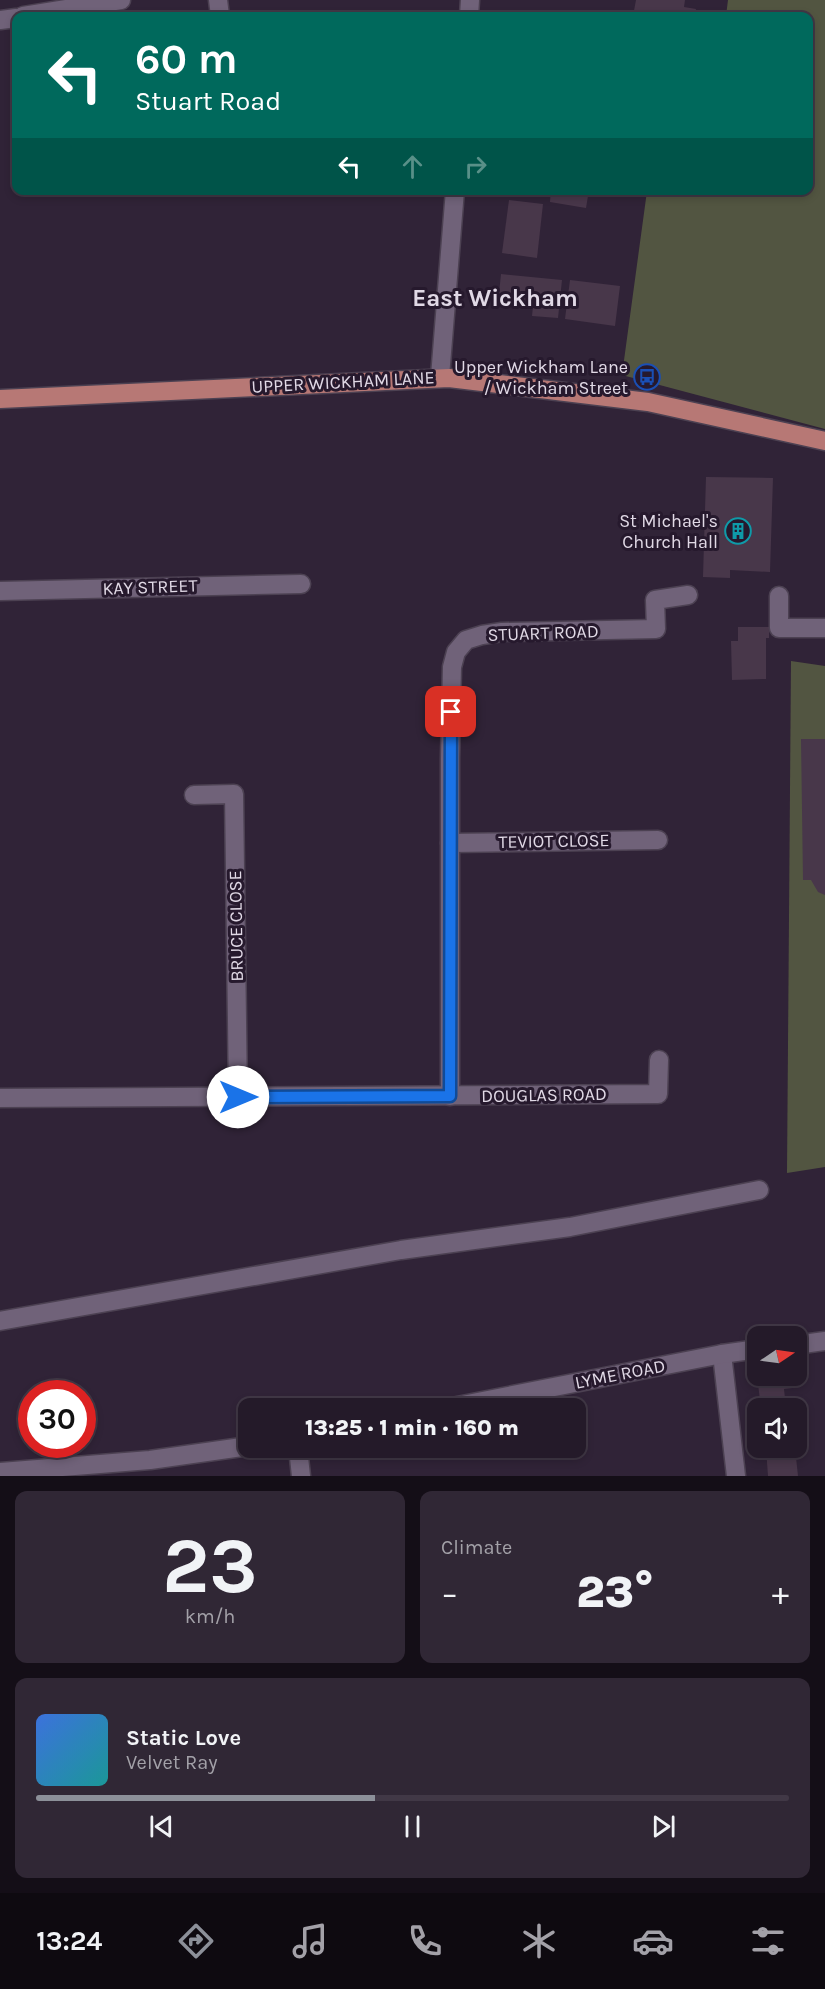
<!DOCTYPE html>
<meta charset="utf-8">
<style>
body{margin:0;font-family:Karla,sans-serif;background:#302735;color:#f1f3f6;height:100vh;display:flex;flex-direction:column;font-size:22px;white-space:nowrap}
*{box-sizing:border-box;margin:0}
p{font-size:20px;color:#a3a1a8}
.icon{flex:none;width:33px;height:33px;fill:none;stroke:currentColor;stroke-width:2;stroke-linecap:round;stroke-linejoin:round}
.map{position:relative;height:1476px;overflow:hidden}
.drawer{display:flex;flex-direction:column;gap:15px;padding:15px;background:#140e17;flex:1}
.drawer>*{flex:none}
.guide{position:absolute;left:12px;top:12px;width:801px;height:183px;border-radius:12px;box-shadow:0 3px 9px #0003,0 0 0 2px #413846;background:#00695c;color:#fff;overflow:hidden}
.needle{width:39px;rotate:77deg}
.buttons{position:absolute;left:747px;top:1326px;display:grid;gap:12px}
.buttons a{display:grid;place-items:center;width:60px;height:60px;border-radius:12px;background:#241a29;box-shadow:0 3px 9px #0003,0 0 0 2px #413846;font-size:30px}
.speed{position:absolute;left:18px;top:1380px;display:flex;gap:12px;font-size:30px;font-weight:700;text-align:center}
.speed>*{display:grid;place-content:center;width:78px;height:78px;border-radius:50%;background:#241a29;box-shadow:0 3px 9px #0003,0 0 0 2px #413846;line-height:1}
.speed .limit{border:9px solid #d22;background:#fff;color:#111}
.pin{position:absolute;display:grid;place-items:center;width:51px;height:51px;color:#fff;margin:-26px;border-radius:12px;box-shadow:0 3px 9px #0006}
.me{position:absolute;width:66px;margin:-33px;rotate:90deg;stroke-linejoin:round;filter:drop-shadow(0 0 4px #0008)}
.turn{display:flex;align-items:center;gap:21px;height:126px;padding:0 24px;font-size:27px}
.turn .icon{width:78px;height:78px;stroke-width:2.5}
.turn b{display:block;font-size:42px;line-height:51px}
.lanes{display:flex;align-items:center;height:57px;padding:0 24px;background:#0003;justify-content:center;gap:30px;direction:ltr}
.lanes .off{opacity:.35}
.big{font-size:45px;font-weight:800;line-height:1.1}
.drawer .tile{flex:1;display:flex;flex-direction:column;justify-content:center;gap:9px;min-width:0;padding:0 21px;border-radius:12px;background:#302735}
.drawer .dial{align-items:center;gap:0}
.dial b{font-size:78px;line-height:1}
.song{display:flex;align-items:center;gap:18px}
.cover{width:72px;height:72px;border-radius:9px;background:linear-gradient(135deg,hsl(220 70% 55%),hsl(180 70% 35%))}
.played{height:6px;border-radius:3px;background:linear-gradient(90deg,#8c9099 45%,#413846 45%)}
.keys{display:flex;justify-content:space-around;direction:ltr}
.heat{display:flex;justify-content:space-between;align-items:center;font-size:33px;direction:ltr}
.drawer .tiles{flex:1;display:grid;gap:15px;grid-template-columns:1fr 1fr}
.tile:last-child{grid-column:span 2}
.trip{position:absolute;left:238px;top:1398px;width:348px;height:60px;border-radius:12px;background:#241a29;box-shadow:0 3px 9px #0003,0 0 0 2px #413846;font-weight:800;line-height:60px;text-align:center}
.tabs{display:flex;height:96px;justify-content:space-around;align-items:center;background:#0e0a10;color:#a3a1a8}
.tabs .icon{width:42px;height:42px}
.tabs .selected{color:#8c9099}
.tabs b{font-size:27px;color:#f1f3f6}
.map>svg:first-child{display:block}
.green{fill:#525541}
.building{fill:#48374a}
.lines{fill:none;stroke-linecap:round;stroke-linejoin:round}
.minor-casing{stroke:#4c4152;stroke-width:21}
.major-casing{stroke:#4c4152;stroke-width:21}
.minor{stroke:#706279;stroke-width:18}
.major{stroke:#b77875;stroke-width:18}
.route-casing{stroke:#114b97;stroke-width:15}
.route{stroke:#1a73e8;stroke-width:10}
.labels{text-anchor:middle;stroke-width:6;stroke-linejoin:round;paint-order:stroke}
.poi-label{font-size:18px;fill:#e1d9e6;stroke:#26192d;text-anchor:end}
.street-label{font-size:18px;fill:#e1d9e6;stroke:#26192d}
.district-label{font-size:24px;font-weight:bold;fill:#e1d9e6;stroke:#26192d}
</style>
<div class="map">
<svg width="825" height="1476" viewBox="0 0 825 1476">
<rect width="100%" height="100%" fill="#302337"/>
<g class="green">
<path d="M728,0h97v429l-203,-54 25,-184 161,-1v-174h-82z"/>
<path d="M791,661l34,5v501l-38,6z"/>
</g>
<g class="building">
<path d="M636,0h49l-1,7 12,2 -1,7h-62z"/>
<path d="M551,190h38l-3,18 -36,-6z"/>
<path d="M509,200l34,4 -6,54 -35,-5z"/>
<path d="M501,274l61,6 -4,38 -26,-2 1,-10 -35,-3z"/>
<path d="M570,280l50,6 -5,40 -50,-7z"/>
<path d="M706,477l67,1 -3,94 -40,-2v8l-27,-1z"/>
<path d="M738,627h31v11h-3v41l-34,1 -1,-39h7z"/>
<path d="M801,739h24v156l-7,-3 -7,-12h-8z"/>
<path d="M796,1365h2l3,22 -17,2 2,19h-25l-4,-32h39z"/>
<path d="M766,1448h29l3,28h-30z"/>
</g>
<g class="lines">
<g class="minor-casing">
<g id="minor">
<path d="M218,0l2,16"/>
<path d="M23,16l98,-16"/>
<path d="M469,16l1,-16"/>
<path d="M0,20l16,-2"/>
<path d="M440,377l15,-187"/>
<path d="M0,591l301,-7"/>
<path d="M779,596v32h46"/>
<path d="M194,795l40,-1 4,303"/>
<path d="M450,843l208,-3"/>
<path d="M450,1096v-338l2,-91 4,-15 10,-12 16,-5 20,-3 154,-3 -1,-29 33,-5"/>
<path d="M0,1098l658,-4 1,-34"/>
<path d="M0,1321l401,-71 169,-23 189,-37"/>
<path d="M796,1345l29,-4"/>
<path d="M722,1354l14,122"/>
<path d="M447,1408l275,-54 36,-5"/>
<path d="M298,1448l3,28"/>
<path d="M0,1472l150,-12 99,-14"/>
</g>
</g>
<g class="major-casing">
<path id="major" d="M0,399l449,-21 199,24 177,39"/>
</g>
<use href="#minor" class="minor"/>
<use href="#major" class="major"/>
</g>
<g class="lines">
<g class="route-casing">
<path id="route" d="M238,1097l212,-1 1,-384"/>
</g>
<use href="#route" class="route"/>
</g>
<defs>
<g id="bus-ring" transform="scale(1.35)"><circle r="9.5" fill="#26192d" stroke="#1a4fb4" stroke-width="1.5"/><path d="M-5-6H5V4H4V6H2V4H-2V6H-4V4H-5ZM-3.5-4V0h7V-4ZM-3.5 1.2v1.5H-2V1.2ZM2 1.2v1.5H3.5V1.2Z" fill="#1a4fb4"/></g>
<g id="building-ring" transform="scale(1.35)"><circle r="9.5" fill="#26192d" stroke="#0f9aa8" stroke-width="1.5"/><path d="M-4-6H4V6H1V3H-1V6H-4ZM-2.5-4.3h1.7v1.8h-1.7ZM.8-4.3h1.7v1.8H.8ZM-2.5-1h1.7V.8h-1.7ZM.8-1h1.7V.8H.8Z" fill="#0f9aa8"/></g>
</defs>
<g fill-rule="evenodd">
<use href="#bus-ring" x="647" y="377"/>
<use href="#building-ring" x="738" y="531"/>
</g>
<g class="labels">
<g class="poi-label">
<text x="628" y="373">Upper Wickham Lane<tspan x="628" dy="21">/ Wickham Street</tspan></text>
<text x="718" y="527">St Michael's<tspan x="718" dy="21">Church Hall</tspan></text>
</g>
<g class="street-label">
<text transform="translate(343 382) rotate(-3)" y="6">UPPER WICKHAM LANE</text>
<text transform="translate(150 587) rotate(-2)" y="6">KAY STREET</text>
<text transform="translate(543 633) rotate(-2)" y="6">STUART ROAD</text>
<text transform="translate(554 841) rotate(-1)" y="6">TEVIOT CLOSE</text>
<text transform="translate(236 926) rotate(-91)" y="6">BRUCE CLOSE</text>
<text transform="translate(544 1095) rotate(-1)" y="6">DOUGLAS ROAD</text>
<text transform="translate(620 1374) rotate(-11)" y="6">LYME ROAD</text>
</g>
<g class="district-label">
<text x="495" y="306">East Wickham</text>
</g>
</g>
</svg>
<div class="buttons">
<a><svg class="needle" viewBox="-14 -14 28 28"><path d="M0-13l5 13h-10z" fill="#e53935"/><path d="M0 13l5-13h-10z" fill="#a3a1a8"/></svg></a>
<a><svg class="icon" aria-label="sound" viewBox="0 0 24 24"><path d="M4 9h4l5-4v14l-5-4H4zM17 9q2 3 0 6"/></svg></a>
</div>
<div class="speed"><div class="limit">30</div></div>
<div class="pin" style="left:451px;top:712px;background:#d93025"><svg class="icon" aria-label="arrive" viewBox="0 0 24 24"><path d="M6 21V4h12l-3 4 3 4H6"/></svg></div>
<svg class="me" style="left:238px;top:1097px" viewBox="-20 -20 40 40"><circle r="19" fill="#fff"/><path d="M0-13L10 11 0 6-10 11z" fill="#1a73e8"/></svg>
<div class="trip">13:25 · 1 min · 160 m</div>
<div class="guide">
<div class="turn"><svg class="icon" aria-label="left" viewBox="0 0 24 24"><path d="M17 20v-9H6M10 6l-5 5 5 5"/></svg><div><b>60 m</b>Stuart Road</div></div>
<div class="lanes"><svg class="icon" aria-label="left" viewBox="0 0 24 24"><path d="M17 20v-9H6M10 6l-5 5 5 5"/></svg><svg class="icon off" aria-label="ahead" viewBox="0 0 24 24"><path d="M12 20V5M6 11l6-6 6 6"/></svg><svg class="icon off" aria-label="right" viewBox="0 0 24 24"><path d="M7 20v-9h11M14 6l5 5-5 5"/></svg></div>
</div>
</div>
<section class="drawer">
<div class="tiles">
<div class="tile dial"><b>23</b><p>km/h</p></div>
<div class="tile"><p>Climate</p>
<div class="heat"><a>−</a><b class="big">23°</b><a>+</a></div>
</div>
<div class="tile">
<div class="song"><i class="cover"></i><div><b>Static Love</b><p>Velvet Ray</p></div></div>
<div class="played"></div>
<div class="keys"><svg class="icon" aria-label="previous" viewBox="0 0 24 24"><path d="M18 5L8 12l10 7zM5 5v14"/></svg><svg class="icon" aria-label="pause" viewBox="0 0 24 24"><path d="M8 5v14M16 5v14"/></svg><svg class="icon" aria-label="next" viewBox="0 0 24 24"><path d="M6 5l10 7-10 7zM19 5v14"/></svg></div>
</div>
</div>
</section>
<nav class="tabs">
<b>13:24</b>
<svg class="icon selected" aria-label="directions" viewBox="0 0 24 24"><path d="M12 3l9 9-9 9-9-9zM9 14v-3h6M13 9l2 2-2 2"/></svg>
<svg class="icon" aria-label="music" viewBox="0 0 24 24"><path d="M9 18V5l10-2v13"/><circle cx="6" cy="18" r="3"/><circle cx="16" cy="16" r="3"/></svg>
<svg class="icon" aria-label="phone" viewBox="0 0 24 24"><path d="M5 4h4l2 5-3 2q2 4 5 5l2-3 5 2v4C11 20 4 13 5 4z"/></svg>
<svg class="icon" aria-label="climate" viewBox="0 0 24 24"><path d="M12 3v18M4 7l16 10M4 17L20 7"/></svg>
<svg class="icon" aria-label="car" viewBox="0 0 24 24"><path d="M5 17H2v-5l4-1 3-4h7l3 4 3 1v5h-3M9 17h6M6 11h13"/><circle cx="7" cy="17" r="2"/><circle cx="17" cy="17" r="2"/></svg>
<svg class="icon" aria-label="filters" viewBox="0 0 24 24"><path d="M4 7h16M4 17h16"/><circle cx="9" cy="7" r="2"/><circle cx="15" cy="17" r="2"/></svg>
</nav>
